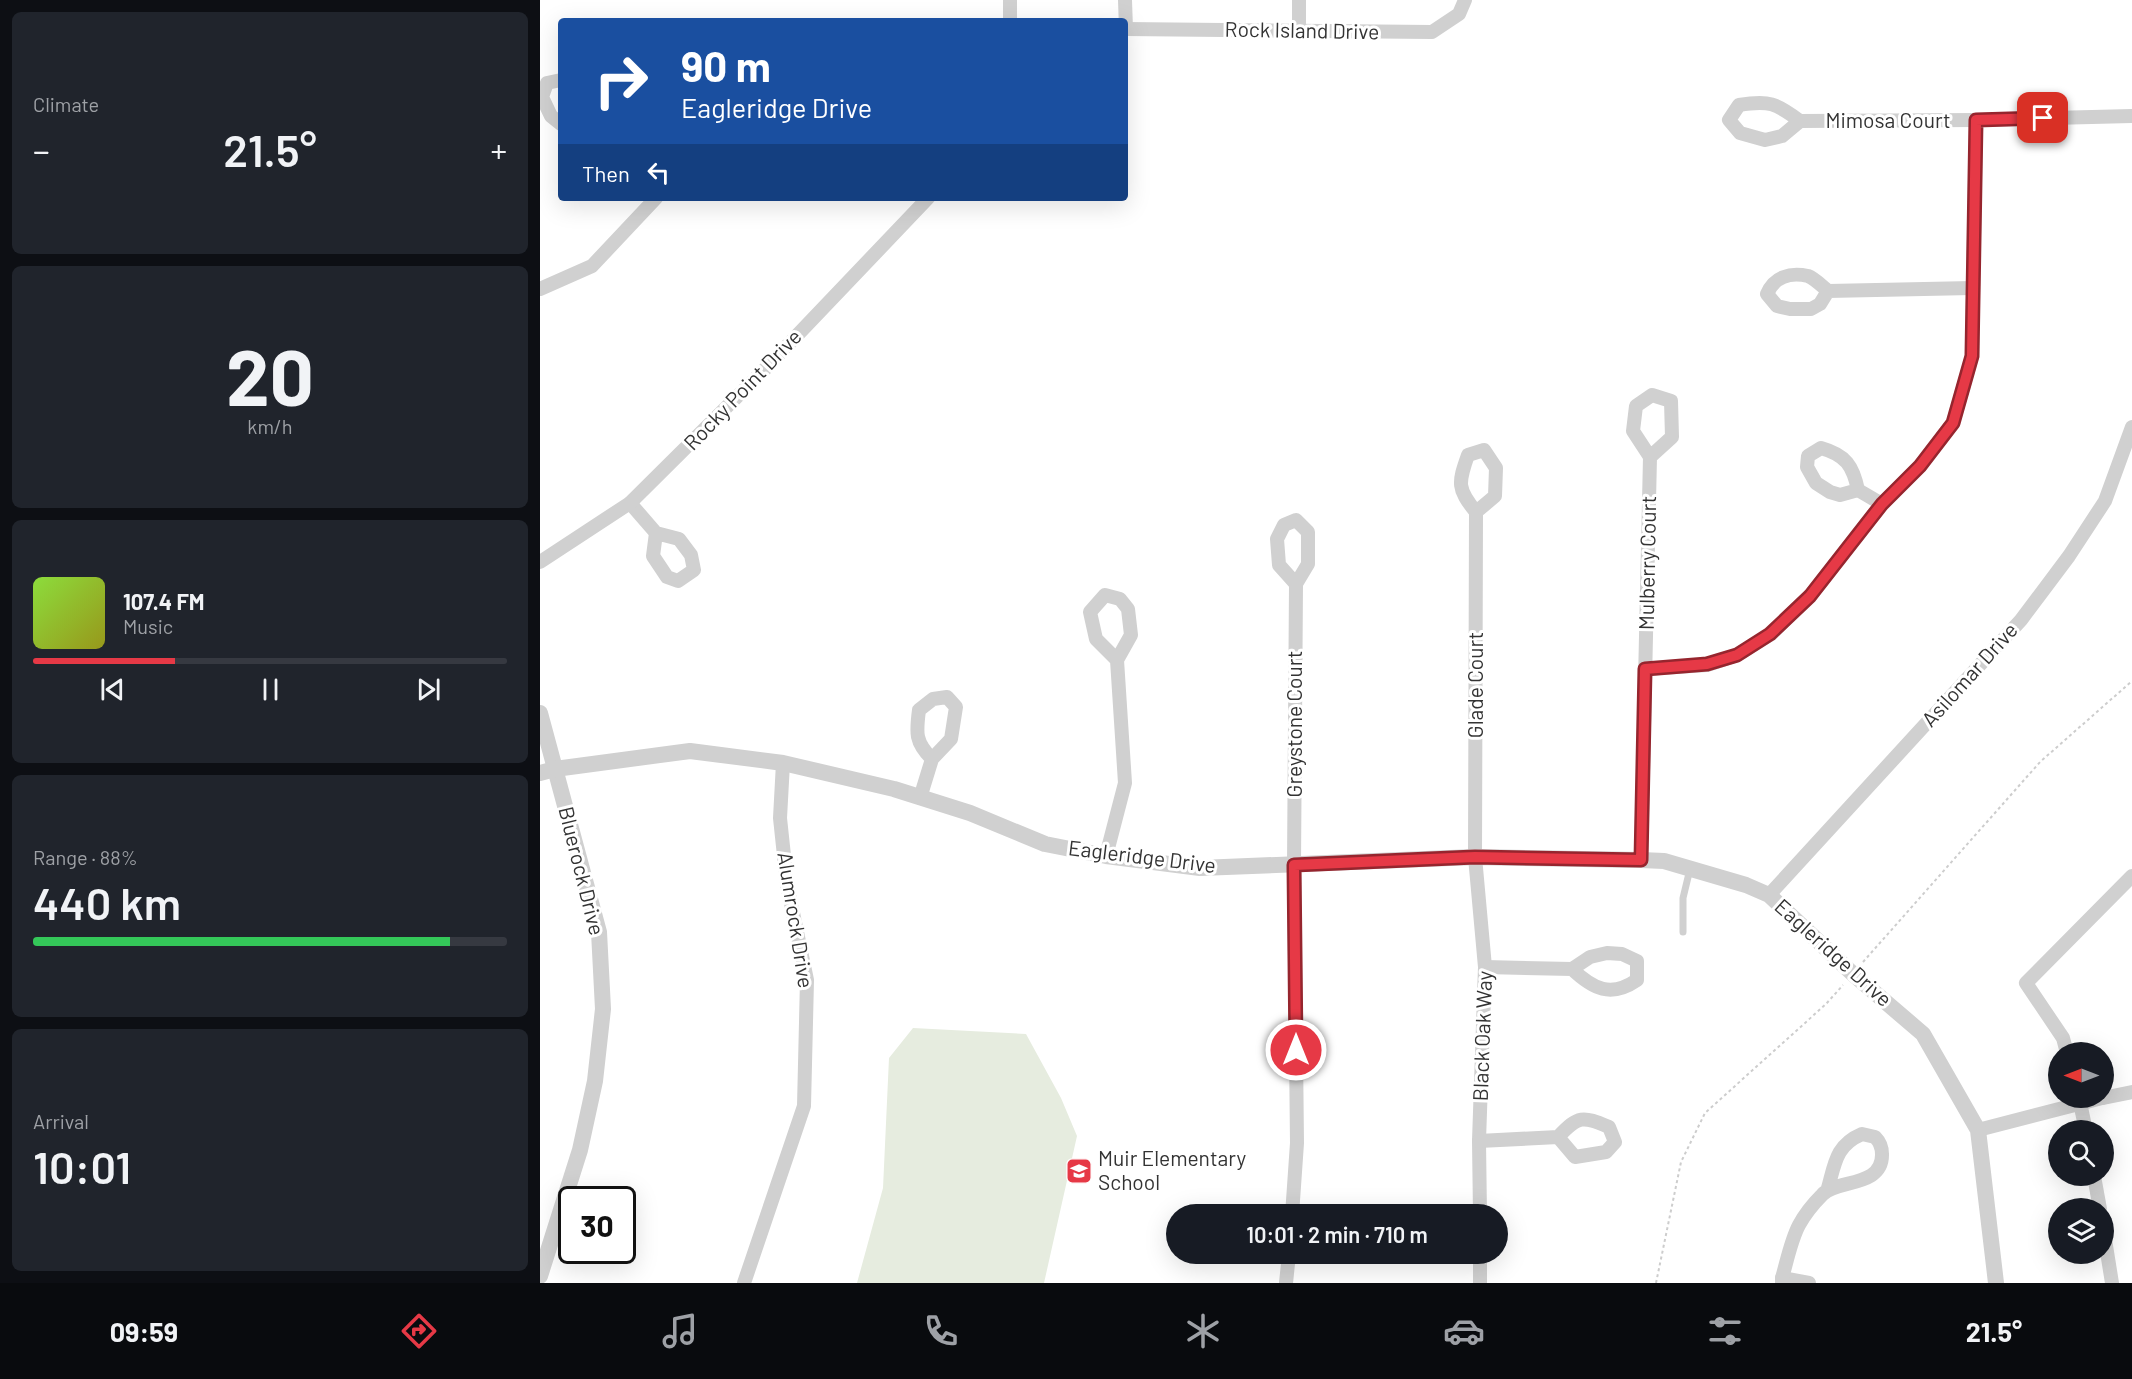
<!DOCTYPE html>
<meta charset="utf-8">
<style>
body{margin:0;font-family:Barlow,sans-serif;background:#20242c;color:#f1f3f6;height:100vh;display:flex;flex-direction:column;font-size:22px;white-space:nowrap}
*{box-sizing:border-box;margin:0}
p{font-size:20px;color:#9ea1a6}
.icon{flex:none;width:33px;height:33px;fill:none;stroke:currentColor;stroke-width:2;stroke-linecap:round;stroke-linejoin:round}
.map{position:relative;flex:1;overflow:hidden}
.details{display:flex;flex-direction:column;gap:12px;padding:12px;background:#0d0f14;width:540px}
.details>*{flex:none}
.hud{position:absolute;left:18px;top:18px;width:570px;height:183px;border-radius:6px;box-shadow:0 6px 24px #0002;background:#1a4fa0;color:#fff;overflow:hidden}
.needle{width:39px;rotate:270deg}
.tools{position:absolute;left:1508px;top:1042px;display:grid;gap:12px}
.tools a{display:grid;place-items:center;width:66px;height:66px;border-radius:50%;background:#171b24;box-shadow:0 6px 24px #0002;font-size:30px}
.speed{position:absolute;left:18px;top:1186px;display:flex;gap:12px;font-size:30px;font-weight:700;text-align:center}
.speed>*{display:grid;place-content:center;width:78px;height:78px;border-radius:50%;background:#171b24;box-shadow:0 6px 24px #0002;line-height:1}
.speed .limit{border:3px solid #111;border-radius:9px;background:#fff;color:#111}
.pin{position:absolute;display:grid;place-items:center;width:51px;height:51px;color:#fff;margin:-26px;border-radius:12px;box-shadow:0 3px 9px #0006}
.me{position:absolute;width:66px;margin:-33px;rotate:0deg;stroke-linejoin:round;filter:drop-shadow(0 0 4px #0008)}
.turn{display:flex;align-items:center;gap:21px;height:126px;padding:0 24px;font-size:27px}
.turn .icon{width:78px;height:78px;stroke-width:2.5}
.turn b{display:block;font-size:42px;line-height:51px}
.then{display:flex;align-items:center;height:57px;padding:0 24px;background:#0003;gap:12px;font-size:22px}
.big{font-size:45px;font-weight:600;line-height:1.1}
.details .widget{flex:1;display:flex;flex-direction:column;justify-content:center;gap:9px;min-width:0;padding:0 21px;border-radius:9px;background:#20242c}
.details .dial{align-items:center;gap:0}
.dial b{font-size:78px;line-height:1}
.song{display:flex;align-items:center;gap:18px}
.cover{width:72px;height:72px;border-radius:9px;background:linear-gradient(135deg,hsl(90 70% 55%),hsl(60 70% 35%))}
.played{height:6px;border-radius:3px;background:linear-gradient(90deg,#e63946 30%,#363941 30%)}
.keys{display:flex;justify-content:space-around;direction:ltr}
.heat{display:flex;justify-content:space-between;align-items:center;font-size:33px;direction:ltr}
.charge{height:9px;border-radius:4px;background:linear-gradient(90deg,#34c759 88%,#363941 0)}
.trip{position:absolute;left:626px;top:1204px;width:342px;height:60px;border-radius:30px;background:#171b24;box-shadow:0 6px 24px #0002;font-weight:600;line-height:60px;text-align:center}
.dock{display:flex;height:96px;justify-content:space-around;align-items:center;background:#090b0e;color:#9ea1a6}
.dock .icon{width:42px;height:42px}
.dock .current{color:#e63946}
.dock b{font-size:27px;color:#f1f3f6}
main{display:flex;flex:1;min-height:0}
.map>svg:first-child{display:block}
.green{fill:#e6ecdf}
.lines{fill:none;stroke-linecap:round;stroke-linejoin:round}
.path{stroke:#cdcdcd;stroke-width:2;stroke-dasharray:3 3;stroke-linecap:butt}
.service{stroke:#d0d0d0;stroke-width:7}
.minor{stroke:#d0d0d0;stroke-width:14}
.tertiary{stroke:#d0d0d0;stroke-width:16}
.route-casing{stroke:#96252e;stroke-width:15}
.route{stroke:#e63946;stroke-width:10}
.labels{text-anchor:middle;stroke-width:6;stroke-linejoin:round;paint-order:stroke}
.street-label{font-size:21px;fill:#333;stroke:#fff}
.poi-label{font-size:21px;fill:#333;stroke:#fff;text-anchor:start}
</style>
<main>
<section class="details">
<div class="widget"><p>Climate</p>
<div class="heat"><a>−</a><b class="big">21.5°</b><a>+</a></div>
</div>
<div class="widget dial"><b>20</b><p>km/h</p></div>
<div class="widget">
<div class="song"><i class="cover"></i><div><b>107.4 FM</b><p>Music</p></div></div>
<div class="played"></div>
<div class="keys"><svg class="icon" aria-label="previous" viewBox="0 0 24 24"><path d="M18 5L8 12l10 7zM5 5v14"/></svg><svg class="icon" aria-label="pause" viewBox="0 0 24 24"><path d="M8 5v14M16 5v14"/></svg><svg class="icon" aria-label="next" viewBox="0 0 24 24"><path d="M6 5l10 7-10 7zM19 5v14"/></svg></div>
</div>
<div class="widget"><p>Range · 88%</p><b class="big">440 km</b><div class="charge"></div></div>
<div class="widget"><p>Arrival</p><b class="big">10:01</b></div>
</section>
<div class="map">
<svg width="1592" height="1283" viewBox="0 0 1592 1283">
<rect width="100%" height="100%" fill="#fff"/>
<path class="green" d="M373,1028l113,6 35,64 16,38 -33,147h-187l26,-95 6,-130z"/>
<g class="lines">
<g class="path">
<path d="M1323,962l177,-200 92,-81"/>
<path d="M1116,1283l25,-121 24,-49 121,-109 17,-19"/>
</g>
<path class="service" d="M1143,932v-34l7,-29"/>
<g class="minor">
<path d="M470,0v21"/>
<path d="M585,0l1,29"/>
<path d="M759,0v30"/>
<path d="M585,29l307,3 27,-18 6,-14"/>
<path d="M21,80l-14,3 -5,14 9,19 10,8"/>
<path d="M1260,121l-18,15 -17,4 -25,-7 -11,-13 10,-15c30,-5 37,-2 61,16l176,-1 156,-4"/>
<path d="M0,289l52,-23 64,-68"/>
<path d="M1288,291l-8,13 -9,5h-21l-13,-3 -10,-12c7,-17 23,-22 41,-18 6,2 14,10 20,15l144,-3"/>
<path d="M1318,490l-18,5 -10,-3 -14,-9 -9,-16 1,-11 13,-8c25,7 32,18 37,42l24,14"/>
<path d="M90,503l26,30 23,6 12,16 3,15 -16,11 -11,-4 -14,-21 3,-23"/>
<path d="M936,512l19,-16 1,-28 -12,-18 -16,5c-10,28 -11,34 8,57l-1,345 10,110 -6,174 1,74"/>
<path d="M0,562l90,-59 136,-135 162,-170"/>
<path d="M1105,669l62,-4 30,-10 34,-21 39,-38 72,-92 38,-38 33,-43 19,-67 4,-236"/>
<path d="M380,798l12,-39 19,-20 5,-32 -9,-10 -14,2 -14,11c-3,23 -4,32 13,49"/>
<path d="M566,856l19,-73 -8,-123 14,-25 -3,-26 -8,-10 -15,-4 -15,17 6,27 21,21"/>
<path d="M1101,860l9,-403 -17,-26 3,-25 16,-11 19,6 1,36 -22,20"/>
<path d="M1229,895l252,-275 48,-64 36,-55 27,-74"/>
<path d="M945,967l87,2 18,-12 17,-4 15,1 15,7v19c-26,18 -44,9 -65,-11"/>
<path d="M1527,1053l-4,-15 -37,-55 106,-107"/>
<path d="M1539,1098l7,33"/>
<path d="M1563,1098l29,-6"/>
<path d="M1438,1130l124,-32"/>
<path d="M939,1141l79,-4c21,-22 24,-21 51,-10l6,15 -9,10 -31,5 -17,-20"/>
<path d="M1554,1176l6,33"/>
<path d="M752,1215l5,-72 -3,-278 2,-281 12,-20v-32l-12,-12 -12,5 -7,14 2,26 17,19"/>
<path d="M1563,1227l9,56"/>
<path d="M940,1254v29"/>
<path d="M1242,1278l27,5"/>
<path d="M204,1283l60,-177 3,-126 -20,-96 -7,-66 3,-55"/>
<path d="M746,1283l3,-29"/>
<path d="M1242,1283v-5c5,-17 9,-38 17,-53 6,-11 15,-22 23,-30 13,-16 61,-7 60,-41 0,-7 -2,-12 -7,-17l-13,-3c-26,11 -27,29 -34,54"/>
</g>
<g class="tertiary">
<path d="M0,713l59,219 4,77 -8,72 -15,69 -40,126"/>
<path d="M0,773l15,-4 135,-18 93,12 111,26 76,24 75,31 61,12 94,12 275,-11 166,3 23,1 82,24 23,10 84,79 70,60 55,96 18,153"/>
</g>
</g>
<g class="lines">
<g class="route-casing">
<path id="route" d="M756,1050l-2,-185 181,-8 166,3 4,-191 62,-5 30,-9 33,-21 40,-38 72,-92 38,-38 33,-43 19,-67 4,-236 67,-2"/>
</g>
<use href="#route" class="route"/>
</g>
<defs>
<g id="school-square" transform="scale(1.35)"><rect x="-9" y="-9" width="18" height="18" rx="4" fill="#e63946" stroke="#fff"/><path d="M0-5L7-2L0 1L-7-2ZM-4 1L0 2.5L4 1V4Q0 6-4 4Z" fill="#fff"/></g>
</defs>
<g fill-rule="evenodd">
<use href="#school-square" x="539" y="1171"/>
</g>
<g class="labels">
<g class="street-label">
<text transform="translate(762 31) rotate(1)" y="7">Rock Island Drive</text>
<text x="1348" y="128">Mimosa Court</text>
<text transform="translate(203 390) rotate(-46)" y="7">Rocky Point Drive</text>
<text transform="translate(1108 563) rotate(-89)" y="7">Mulberry Court</text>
<text transform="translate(1430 675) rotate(-48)" y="7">Asilomar Drive</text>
<text transform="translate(936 685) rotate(-90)" y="7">Glade Court</text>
<text transform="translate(755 724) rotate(-90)" y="7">Greystone Court</text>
<text transform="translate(602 857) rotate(7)" y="7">Eagleridge Drive</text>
<text transform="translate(41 871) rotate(76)" y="7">Bluerock Drive</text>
<text transform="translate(255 920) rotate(81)" y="7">Alumrock Drive</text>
<text transform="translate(1293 953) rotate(42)" y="7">Eagleridge Drive</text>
<text transform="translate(943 1036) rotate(-88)" y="7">Black Oak Way</text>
</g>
<g class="poi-label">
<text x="558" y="1166">Muir Elementary<tspan x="558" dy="24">School</tspan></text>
</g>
</g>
</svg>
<div class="tools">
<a><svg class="needle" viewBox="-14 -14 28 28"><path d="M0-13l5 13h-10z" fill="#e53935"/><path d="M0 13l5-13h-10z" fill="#9ea1a6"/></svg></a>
<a><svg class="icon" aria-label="search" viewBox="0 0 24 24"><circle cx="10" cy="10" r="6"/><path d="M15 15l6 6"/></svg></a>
<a><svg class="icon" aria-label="layers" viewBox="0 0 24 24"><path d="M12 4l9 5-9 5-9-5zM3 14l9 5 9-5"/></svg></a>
</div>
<div class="speed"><div class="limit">30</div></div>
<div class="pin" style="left:1503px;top:118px;background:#d93025"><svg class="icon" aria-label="arrive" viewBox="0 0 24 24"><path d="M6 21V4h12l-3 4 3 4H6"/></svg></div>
<svg class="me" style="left:756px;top:1050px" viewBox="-20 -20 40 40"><circle r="17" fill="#e63946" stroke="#fff" stroke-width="3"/><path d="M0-11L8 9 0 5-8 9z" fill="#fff"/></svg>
<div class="trip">10:01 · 2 min · 710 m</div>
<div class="hud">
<div class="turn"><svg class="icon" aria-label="right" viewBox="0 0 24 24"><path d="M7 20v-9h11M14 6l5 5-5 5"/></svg><div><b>90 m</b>Eagleridge Drive</div></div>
<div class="then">Then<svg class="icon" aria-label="left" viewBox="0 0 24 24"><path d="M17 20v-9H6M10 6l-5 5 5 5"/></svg></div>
</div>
</div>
</main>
<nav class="dock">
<b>09:59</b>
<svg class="icon current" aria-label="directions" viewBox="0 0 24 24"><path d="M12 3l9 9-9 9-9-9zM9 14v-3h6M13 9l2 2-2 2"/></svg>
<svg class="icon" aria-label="music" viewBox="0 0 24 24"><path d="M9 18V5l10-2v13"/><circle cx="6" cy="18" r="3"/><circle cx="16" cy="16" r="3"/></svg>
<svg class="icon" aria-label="phone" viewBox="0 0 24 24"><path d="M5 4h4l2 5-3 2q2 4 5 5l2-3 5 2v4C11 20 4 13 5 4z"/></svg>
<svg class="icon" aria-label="climate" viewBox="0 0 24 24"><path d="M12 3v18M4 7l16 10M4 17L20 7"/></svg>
<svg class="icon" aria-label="car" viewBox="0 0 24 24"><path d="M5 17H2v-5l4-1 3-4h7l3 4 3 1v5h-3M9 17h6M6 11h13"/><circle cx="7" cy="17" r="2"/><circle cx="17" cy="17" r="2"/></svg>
<svg class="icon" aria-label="filters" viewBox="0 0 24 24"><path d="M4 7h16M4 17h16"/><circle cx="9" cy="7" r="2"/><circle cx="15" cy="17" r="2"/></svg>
<b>21.5°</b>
</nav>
